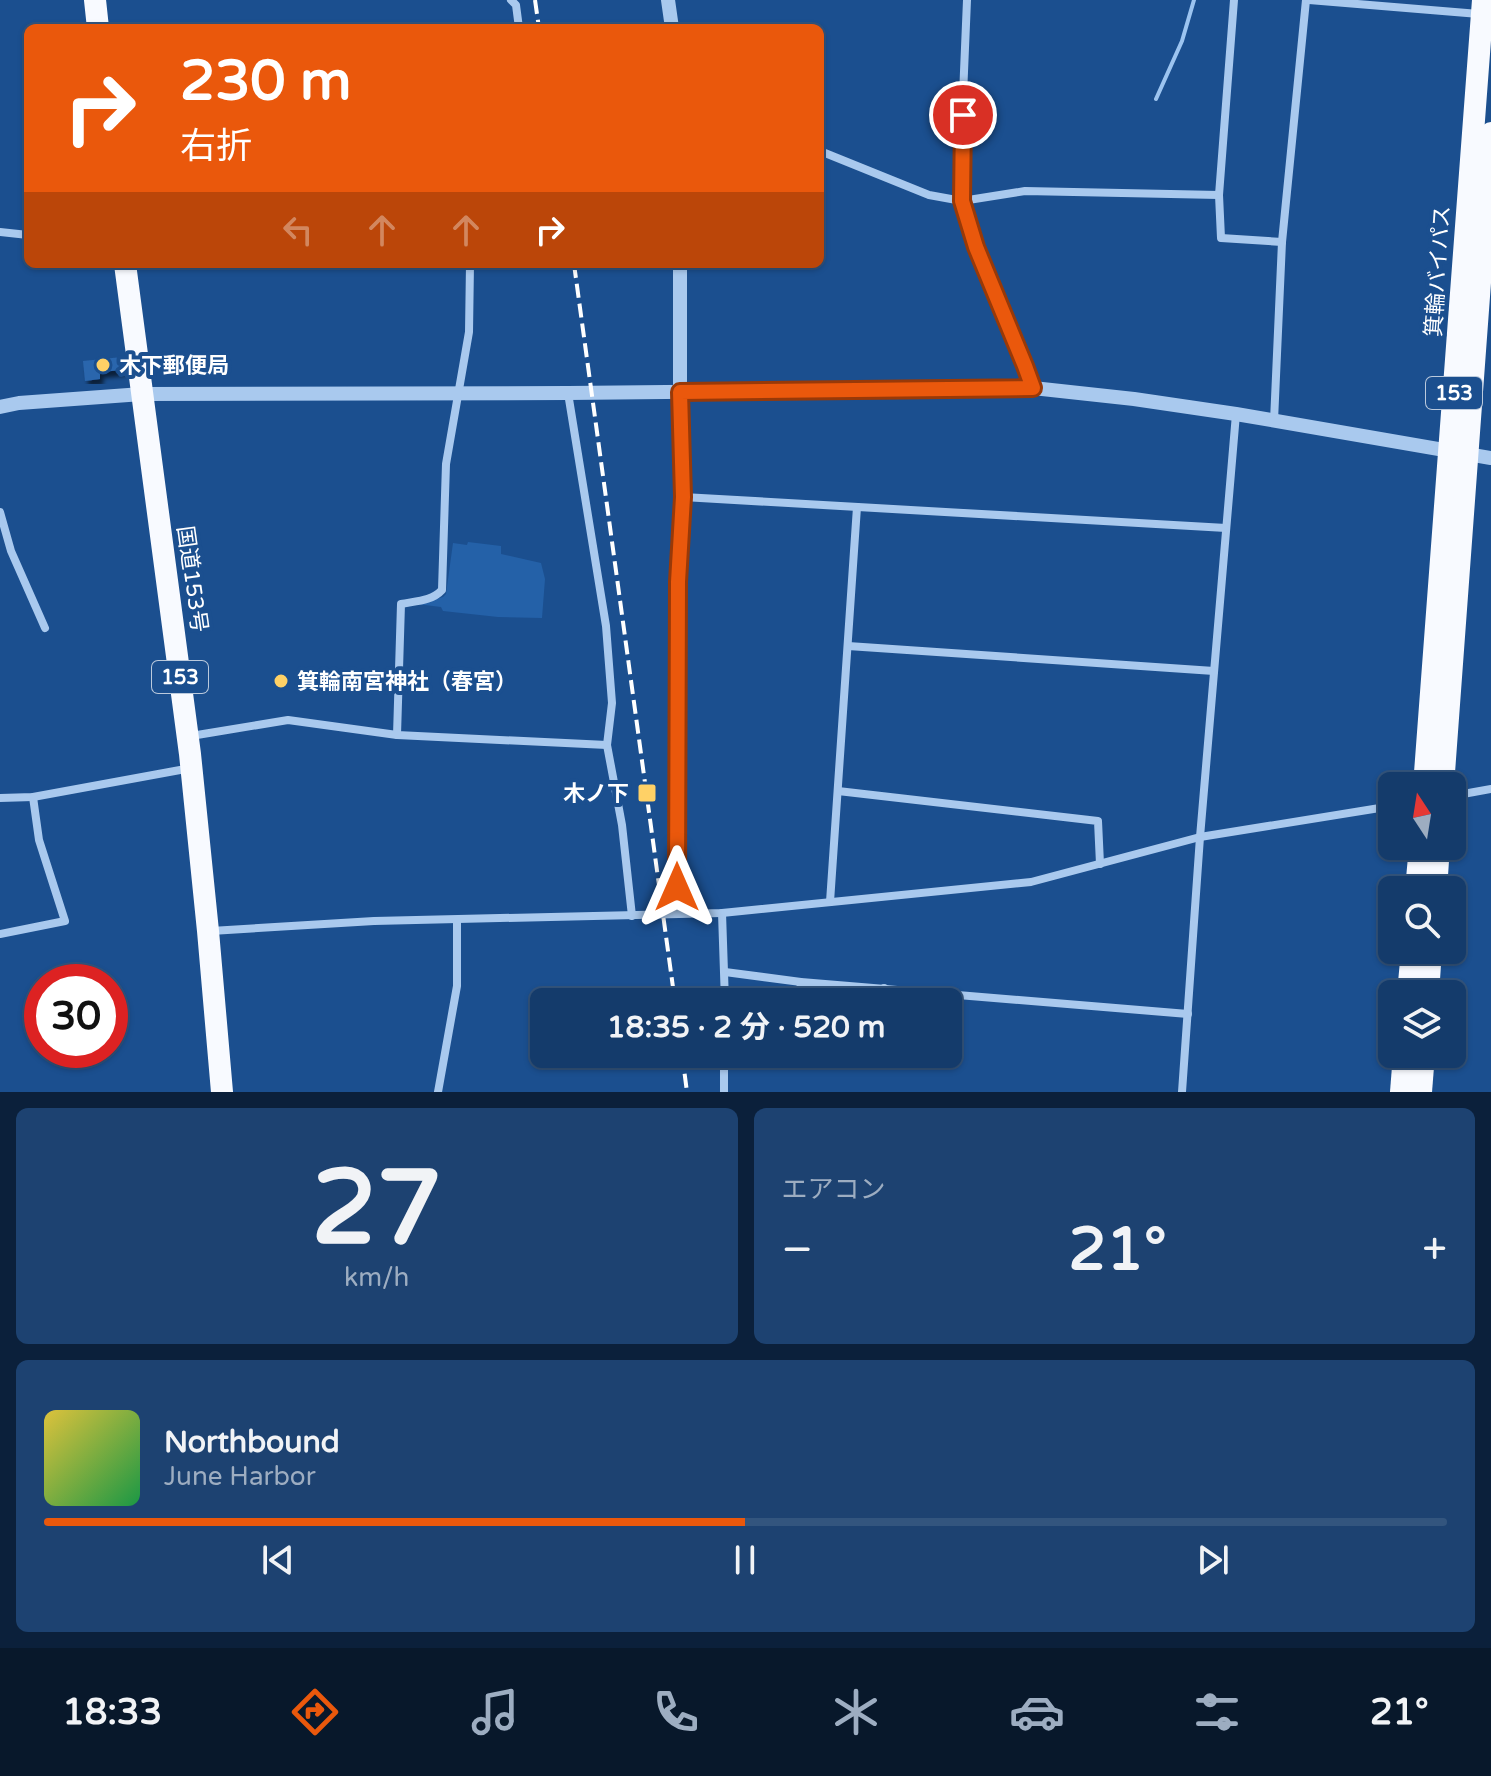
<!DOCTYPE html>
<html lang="ja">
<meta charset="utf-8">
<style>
body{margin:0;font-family:"Varela Round","Noto Sans JP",sans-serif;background:#1d4271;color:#f1f3f6;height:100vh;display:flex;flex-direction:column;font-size:30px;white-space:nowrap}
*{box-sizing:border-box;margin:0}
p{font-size:26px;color:#9dadc1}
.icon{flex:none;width:44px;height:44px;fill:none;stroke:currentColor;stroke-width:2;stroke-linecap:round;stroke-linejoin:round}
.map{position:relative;height:1092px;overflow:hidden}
.panel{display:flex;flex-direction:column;gap:16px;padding:16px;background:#0b203b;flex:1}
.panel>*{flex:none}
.guide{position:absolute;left:24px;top:24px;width:800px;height:244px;border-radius:12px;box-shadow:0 2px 6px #0004,0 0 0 2px #33557e;background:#ea580c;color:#fff;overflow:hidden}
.needle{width:52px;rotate:348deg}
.controls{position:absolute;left:1378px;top:772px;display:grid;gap:16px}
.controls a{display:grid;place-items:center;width:88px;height:88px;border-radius:12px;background:#143b6b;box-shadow:0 2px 6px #0004,0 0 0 2px #33557e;font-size:40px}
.speed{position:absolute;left:24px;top:964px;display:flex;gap:16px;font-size:40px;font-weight:700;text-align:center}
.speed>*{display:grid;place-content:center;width:104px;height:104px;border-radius:50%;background:#143b6b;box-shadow:0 2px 6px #0004,0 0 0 2px #33557e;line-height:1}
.speed .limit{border:12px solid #d22;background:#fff;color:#111}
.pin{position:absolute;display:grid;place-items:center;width:68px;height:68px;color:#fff;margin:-34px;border:4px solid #fff;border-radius:50%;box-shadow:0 2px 8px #0007}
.me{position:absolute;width:88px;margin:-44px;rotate:0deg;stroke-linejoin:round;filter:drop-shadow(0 0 6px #0008)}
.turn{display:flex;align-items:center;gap:28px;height:168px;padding:0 24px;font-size:36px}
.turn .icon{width:104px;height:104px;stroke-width:2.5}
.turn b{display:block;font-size:56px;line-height:68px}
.lanes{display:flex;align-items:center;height:76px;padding:0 24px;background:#0003;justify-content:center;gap:40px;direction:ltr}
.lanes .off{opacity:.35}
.big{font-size:60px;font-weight:700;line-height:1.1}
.panel .widget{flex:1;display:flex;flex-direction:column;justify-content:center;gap:12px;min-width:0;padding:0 28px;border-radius:12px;background:#1d4271}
.panel .dial{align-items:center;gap:0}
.dial b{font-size:104px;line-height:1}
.song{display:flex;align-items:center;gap:24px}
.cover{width:96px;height:96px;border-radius:12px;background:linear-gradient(135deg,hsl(50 70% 55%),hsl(140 70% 35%))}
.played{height:8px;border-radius:4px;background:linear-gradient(90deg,#ea580c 50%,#33557e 50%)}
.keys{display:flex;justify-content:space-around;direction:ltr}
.heat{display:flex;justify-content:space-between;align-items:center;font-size:44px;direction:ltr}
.panel .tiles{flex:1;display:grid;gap:16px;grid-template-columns:1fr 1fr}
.widget:last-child{grid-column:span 2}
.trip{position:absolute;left:530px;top:988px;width:432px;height:80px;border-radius:12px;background:#143b6b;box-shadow:0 2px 6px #0004,0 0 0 2px #33557e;font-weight:700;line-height:80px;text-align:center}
.dock{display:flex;height:128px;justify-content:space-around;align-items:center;background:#08182b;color:#9dadc1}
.dock .icon{width:56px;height:56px}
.dock .current{color:#ea580c}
.dock b{font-size:36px;color:#f1f3f6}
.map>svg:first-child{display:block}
.green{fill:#2461a8}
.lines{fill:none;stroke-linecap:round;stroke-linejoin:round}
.stream{stroke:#9cc4f0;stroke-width:4}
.building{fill:#2a66ad;filter:url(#shadow)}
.minor{stroke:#a9c9ee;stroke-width:8}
.tertiary{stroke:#a9c9ee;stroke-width:14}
.trunk{stroke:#f8faff;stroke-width:22}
.rail{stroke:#fff;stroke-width:4;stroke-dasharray:14 6;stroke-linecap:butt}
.route-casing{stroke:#983908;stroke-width:20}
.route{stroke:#ea580c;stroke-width:14}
.poi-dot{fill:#ffd166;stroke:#1b4f8f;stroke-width:3}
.labels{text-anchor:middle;stroke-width:8;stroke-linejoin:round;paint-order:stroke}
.shield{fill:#1b4f8f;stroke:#bbcadd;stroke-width:2}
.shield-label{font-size:20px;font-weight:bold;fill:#fff}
.street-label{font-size:22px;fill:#fff;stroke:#1b4f8f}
.poi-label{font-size:22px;font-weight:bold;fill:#fff;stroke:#1b4f8f;text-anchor:start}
</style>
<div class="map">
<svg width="1491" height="1092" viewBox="0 0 1491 1092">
<defs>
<filter id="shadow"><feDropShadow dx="3.5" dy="6" stdDeviation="2" flood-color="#0009"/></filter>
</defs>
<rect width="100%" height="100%" fill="#1b4f8f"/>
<path class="green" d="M468,542l33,4v8l40,9 4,16 -3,39 -44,-1 -55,-6 -2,-4 -24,-3 26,-7 3,-3 7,-51 14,2z"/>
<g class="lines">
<path class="stream" d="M1156,99l26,-58 12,-41"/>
</g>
<path class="building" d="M122,357l1,13 -23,2v7l-15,2 -2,-20z"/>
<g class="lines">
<g class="minor">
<path d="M511,0l5,5 3,23"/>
<path d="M967,0l-6,143 1,58 14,46 49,119 8,22"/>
<path d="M1309,0l170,14"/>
<path d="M820,151l109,44 33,6 63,-10 194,4 15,-195"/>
<path d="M1219,195l2,43 61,4"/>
<path d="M0,232l28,3"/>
<path d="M568,393l38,233 6,77 -5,42 15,80 10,91"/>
<path d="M1274,421l8,-179 24,-242"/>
<path d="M683,497l543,31"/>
<path d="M0,512l11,39 34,77"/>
<path d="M848,646l366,25"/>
<path d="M397,735l4,-131c15,-3 31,-3 41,-14l4,-126 23,-132 1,-68"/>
<path d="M191,736l97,-16 109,15 210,10"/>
<path d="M838,791l260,30 2,43"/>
<path d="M1452,796l39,-7"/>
<path d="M0,798l33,-1 158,-29"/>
<path d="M830,902l27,-395"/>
<path d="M722,913l3,89"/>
<path d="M676,914l2,-332 5,-85 -3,-105"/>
<path d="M211,931l163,-10 348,-8 309,-31 169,-45 192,-31"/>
<path d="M0,934l65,-13 -26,-81 -6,-43"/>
<path d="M725,972l76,10 387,32"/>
<path d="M799,1002l2,-20"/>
<path d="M883,1002l1,-14"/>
<path d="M804,1054l75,7v-7"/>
<path d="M438,1092l19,-106v-66"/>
<path d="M724,1092v-38"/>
<path d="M1182,1092l18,-255 36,-423"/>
</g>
<g class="tertiary">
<path d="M668,0l4,28"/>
<path d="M680,392v-128"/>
<path d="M0,407l19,-4 123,-9 426,-1 465,-5 101,11 102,15 255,44"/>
</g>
<g class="trunk">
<path d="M95,0l3,28"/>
<path d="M125,264l65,490 18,177 14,161"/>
<path d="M1424,786l59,-786"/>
<path d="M1443,786l48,-653"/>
<path d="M1416,890l4,-44"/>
<path d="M1436,890l3,-44"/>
<path d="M1408,994l4,-44"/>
<path d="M1428,994l3,-44"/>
<path d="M1401,1092l3,-38"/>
<path d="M1421,1092l3,-38"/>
</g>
<g class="rail">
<path d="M535,0l4,28"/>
<path d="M574,264l101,738"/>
<path d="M682,1054l5,38"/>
</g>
</g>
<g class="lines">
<g class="route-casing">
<path id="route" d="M677,887l1,-305 5,-85 -3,-105 353,-4 -8,-22 -49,-119 -14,-46 1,-86"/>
</g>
<use href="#route" class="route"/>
</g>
<g class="poi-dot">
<circle cx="103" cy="365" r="8"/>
<circle cx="281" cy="681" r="8"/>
<rect x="637" y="783" width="20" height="20" rx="4"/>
</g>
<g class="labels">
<g class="shield">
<rect x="1426" y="377" width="56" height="32" rx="6"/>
<rect x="152" y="661" width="56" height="32" rx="6"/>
</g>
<g class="shield-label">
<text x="1454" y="400">153</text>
<text x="180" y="684">153</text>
</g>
<g class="street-label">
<text transform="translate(1437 271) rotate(-86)" y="8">箕輪バイパス</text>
<text transform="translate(193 579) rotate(82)" y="8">国道153号</text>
</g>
<g class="poi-label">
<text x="119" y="373">木下郵便局</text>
<text x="297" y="689">箕輪南宮神社（春宮）</text>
<text x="629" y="801" text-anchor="end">木ノ下</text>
</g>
</g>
</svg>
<div class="controls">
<a><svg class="needle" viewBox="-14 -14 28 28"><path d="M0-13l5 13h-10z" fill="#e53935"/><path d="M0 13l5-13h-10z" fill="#9dadc1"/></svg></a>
<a><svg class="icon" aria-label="search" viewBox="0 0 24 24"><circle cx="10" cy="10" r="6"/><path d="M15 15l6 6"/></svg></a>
<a><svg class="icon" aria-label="layers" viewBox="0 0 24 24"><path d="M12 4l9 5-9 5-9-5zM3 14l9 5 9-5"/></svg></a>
</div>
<div class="speed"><div class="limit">30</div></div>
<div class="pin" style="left:963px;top:115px;background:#d93025"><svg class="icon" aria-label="arrive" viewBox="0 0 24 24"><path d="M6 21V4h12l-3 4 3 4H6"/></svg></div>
<svg class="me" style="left:677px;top:887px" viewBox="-20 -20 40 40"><path d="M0-17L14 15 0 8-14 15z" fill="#ea580c" stroke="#fff" stroke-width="4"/></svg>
<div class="trip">18:35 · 2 分 · 520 m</div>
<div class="guide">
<div class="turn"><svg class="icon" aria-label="right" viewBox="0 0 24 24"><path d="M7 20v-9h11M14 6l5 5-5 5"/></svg><div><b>230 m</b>右折</div></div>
<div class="lanes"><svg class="icon off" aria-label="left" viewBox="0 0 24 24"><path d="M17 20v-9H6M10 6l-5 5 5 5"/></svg><svg class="icon off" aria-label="ahead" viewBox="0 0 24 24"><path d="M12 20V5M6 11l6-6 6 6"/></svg><svg class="icon off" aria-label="ahead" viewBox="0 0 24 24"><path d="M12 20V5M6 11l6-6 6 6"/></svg><svg class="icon" aria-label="right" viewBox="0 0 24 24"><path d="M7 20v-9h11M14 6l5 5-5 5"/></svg></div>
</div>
</div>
<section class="panel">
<div class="tiles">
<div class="widget dial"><b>27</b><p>km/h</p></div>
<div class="widget"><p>エアコン</p>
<div class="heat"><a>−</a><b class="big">21°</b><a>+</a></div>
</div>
<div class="widget">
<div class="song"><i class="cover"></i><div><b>Northbound</b><p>June Harbor</p></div></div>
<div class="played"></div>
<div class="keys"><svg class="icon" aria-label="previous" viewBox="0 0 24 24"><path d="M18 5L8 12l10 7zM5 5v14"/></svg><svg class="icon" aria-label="pause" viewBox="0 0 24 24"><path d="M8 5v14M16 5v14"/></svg><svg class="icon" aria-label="next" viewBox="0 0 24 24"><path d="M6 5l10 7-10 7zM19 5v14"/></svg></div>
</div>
</div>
</section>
<nav class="dock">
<b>18:33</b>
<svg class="icon current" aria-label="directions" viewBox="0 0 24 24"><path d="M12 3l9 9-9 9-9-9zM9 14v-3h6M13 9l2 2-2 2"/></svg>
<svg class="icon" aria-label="music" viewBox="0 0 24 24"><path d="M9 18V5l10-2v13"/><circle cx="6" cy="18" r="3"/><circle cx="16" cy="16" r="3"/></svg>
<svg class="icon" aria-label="phone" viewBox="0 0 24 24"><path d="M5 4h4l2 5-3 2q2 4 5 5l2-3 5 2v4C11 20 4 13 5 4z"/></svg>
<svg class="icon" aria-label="climate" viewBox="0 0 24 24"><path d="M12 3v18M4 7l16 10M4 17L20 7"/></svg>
<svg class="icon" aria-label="car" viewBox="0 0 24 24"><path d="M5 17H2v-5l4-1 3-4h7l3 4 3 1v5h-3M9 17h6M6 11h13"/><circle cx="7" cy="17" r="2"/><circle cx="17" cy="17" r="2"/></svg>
<svg class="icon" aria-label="filters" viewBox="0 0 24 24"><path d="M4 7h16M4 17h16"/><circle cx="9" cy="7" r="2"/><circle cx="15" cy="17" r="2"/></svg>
<b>21°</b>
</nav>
